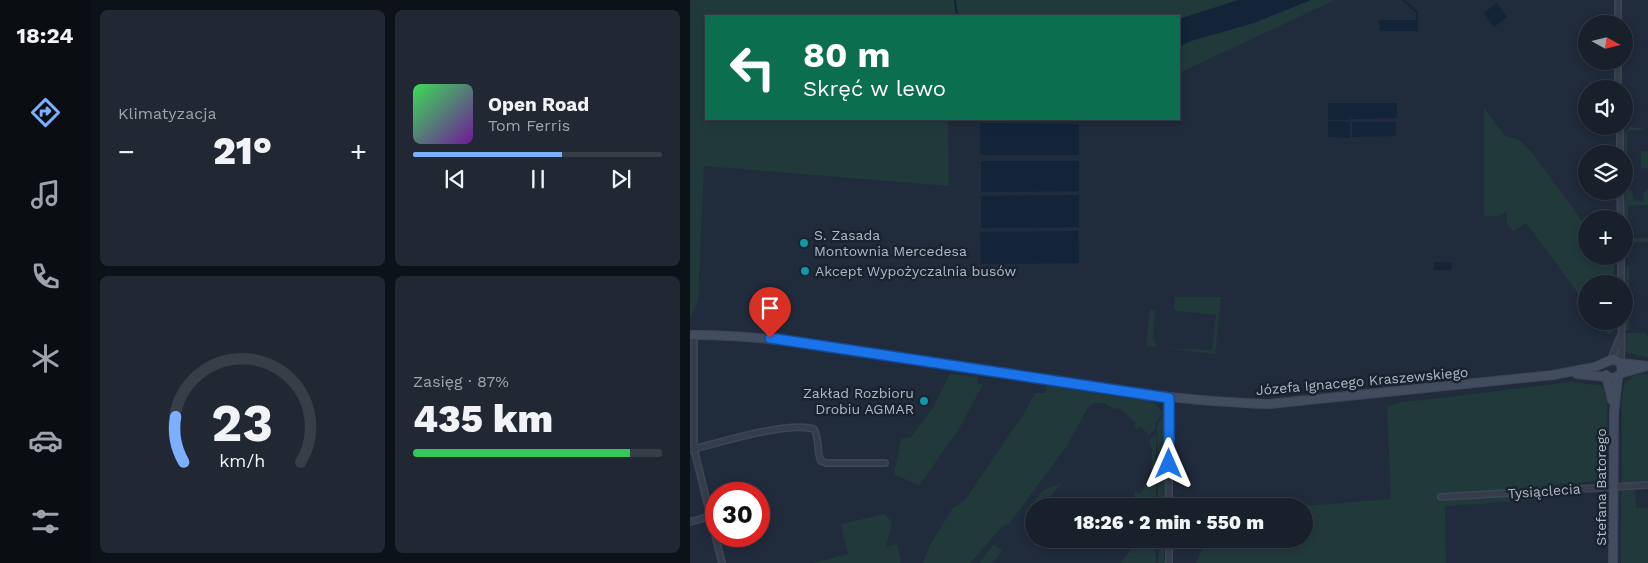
<!DOCTYPE html>
<html lang="pl">
<meta charset="utf-8">
<style>
body{margin:0;font-family:"Work Sans",sans-serif;background:#212834;color:#f1f3f6;height:100vh;display:flex;flex-direction:column;font-size:19px;white-space:nowrap}
*{box-sizing:border-box;margin:0}
p{font-size:16px;color:#9fa3a9}
.icon{flex:none;width:28px;height:28px;fill:none;stroke:currentColor;stroke-width:2;stroke-linecap:round;stroke-linejoin:round}
.map{position:relative;flex:1;overflow:hidden}
.details{display:flex;flex-direction:column;gap:10px;padding:10px;background:#0d1218;width:600px}
.details>*{flex:none}
.hud{position:absolute;left:15px;top:15px;width:475px;height:105px;border-radius:0px;box-shadow:0 2px 8px #0003,0 0 0 1px #363e48;background:#0b6e4f;color:#fff;overflow:hidden}
.needle{width:32px;rotate:98deg}
.tools{position:absolute;left:888px;top:15px;display:grid;gap:10px}
.tools a{display:grid;place-items:center;width:55px;height:55px;border-radius:50%;background:#18202c;box-shadow:0 2px 8px #0003,0 0 0 1px #363e48;font-size:25px}
.speed{position:absolute;left:15px;top:482px;display:flex;gap:10px;font-size:25px;font-weight:700;text-align:center}
.speed>*{display:grid;place-content:center;width:65px;height:65px;border-radius:50%;background:#18202c;box-shadow:0 2px 8px #0003,0 0 0 1px #363e48;line-height:1}
.speed .limit{border:8px solid #d22;background:#fff;color:#111}
.pin{position:absolute;display:grid;place-items:center;width:42px;height:42px;color:#fff;margin:-51px -21px;border-radius:50% 50% 50% 0;rotate:-45deg;box-shadow:0 0 5px #0007}
.pin .icon{rotate:45deg}
.me{position:absolute;width:55px;margin:-28px;rotate:0deg;stroke-linejoin:round;filter:drop-shadow(0 0 4px #0008)}
.turn{display:flex;align-items:center;gap:18px;height:105px;padding:0 15px;font-size:22px}
.turn .icon{width:65px;height:65px;stroke-width:2.5}
.turn b{display:block;font-size:35px;line-height:42px}
.big{font-size:38px;font-weight:800;line-height:1.1}
.details .widget{flex:1;display:flex;flex-direction:column;justify-content:center;gap:8px;min-width:0;padding:0 18px;border-radius:8px;background:#212834}
.details .dial{align-items:center;gap:0}
.dial svg{height:130px;overflow:visible;fill:none;stroke:#363e48;stroke-width:7;stroke-linecap:round;text-anchor:middle}
.dial text{fill:#f1f3f6;stroke:none}
.song{display:flex;align-items:center;gap:15px}
.cover{width:60px;height:60px;border-radius:8px;background:linear-gradient(135deg,hsl(130 70% 55%),hsl(280 70% 35%))}
.played{height:5px;border-radius:2px;background:linear-gradient(90deg,#7cb0ff 60%,#363e48 60%)}
.keys{display:flex;justify-content:space-around;direction:ltr}
.heat{display:flex;justify-content:space-between;align-items:center;font-size:28px;direction:ltr}
.charge{height:8px;border-radius:4px;background:linear-gradient(90deg,#34c759 87%,#363e48 0)}
.details .tiles{flex:1;display:grid;gap:10px;grid-template-columns:repeat(2,1fr)}
.trip{position:absolute;left:335px;top:498px;width:288px;height:50px;border-radius:25px;background:#18202c;box-shadow:0 2px 8px #0003,0 0 0 1px #363e48;font-weight:800;line-height:50px;text-align:center}
main{display:flex;flex:1;min-height:0}
.tab-bar{display:flex;flex-direction:column;width:90px;justify-content:space-around;align-items:center;background:#0a0d12;color:#9fa3a9}
.tab-bar .icon{width:35px;height:35px}
.tab-bar .active{color:#7cb0ff}
.tab-bar b{font-size:22px;color:#f1f3f6}
.map>svg:first-child{display:block}
.green{fill:#22393c}
.water{fill:#132338}
.lines{fill:none;stroke-linecap:round;stroke-linejoin:round}
.stream{stroke:#132338;stroke-width:2}
.street-casing{stroke:#3d4654;stroke-width:8}
.secondary-casing{stroke:#3d4654;stroke-width:10}
.street{stroke:#343d4b;stroke-width:5}
.secondary{stroke:#414c5e;stroke-width:8}
.route-casing{stroke:#114b97;stroke-width:12}
.route{stroke:#1a73e8;stroke-width:9}
.culture-dot{fill:#0f9aa8;stroke:#19222f;stroke-width:2}
.labels{text-anchor:middle;stroke-width:5;stroke-linejoin:round;paint-order:stroke}
.poi-label{font-size:14px;fill:#aeb8c7;stroke:#19222f;text-anchor:start}
.street-label{font-size:14px;fill:#aeb8c7;stroke:#19222f}
</style>
<main>
<nav class="tab-bar">
<b>18:24</b>
<svg class="icon active" aria-label="directions" viewBox="0 0 24 24"><path d="M12 3l9 9-9 9-9-9zM9 14v-3h6M13 9l2 2-2 2"/></svg>
<svg class="icon" aria-label="music" viewBox="0 0 24 24"><path d="M9 18V5l10-2v13"/><circle cx="6" cy="18" r="3"/><circle cx="16" cy="16" r="3"/></svg>
<svg class="icon" aria-label="phone" viewBox="0 0 24 24"><path d="M5 4h4l2 5-3 2q2 4 5 5l2-3 5 2v4C11 20 4 13 5 4z"/></svg>
<svg class="icon" aria-label="climate" viewBox="0 0 24 24"><path d="M12 3v18M4 7l16 10M4 17L20 7"/></svg>
<svg class="icon" aria-label="car" viewBox="0 0 24 24"><path d="M5 17H2v-5l4-1 3-4h7l3 4 3 1v5h-3M9 17h6M6 11h13"/><circle cx="7" cy="17" r="2"/><circle cx="17" cy="17" r="2"/></svg>
<svg class="icon" aria-label="filters" viewBox="0 0 24 24"><path d="M4 7h16M4 17h16"/><circle cx="9" cy="7" r="2"/><circle cx="15" cy="17" r="2"/></svg>
</nav>
<section class="details">
<div class="tiles">
<div class="widget"><p>Klimatyzacja</p>
<div class="heat"><a>−</a><b class="big">21°</b><a>+</a></div>
</div>
<div class="widget">
<div class="song"><i class="cover"></i><div><b>Open Road</b><p>Tom Ferris</p></div></div>
<div class="played"></div>
<div class="keys"><svg class="icon" aria-label="previous" viewBox="0 0 24 24"><path d="M18 5L8 12l10 7zM5 5v14"/></svg><svg class="icon" aria-label="pause" viewBox="0 0 24 24"><path d="M8 5v14M16 5v14"/></svg><svg class="icon" aria-label="next" viewBox="0 0 24 24"><path d="M6 5l10 7-10 7zM19 5v14"/></svg></div>
</div>
<div class="widget dial"><svg viewBox="0 0 100 80">
<path d="M14 69A42 42 0 1 1 86 69"/>
<path d="M14 69A42 42 0 0 1 9 41" stroke="#7cb0ff"/>
<text x="50" y="56" font-size="32" font-weight="700">23</text>
<text x="50" y="72" font-size="11">km/h</text>
</svg></div>
<div class="widget"><p>Zasięg · 87%</p><b class="big">435 km</b><div class="charge"></div></div>
</div>
</section>
<div class="map">
<svg width="958" height="563" viewBox="0 0 958 563">
<rect width="100%" height="100%" fill="#202b3b"/>
<g class="green">
<path d="M0,0h645l-156,73v-57h-473v103h242l1,67 -245,-20 -6,135 -8,17z"/>
<path d="M794,108l20,27 15,5 12,11 55,75v30h22l6,8v20h-28v20l-60,-81 -13,8 -6,-8v-12l-8,5h-15z"/>
<path d="M940,127l18,2 -21,2 1,49 -3,-1 -1,-46z"/>
<path d="M951,151h7v17l-7,1z"/>
<path d="M938,188l4,3 1,9 10,1v-7l5,-5v16h-20v25l-3,-2v-39z"/>
<path d="M938,238h20v4h-19v15h-4v-17z"/>
<rect x="935" y="267" width="4" height="63"/>
<path d="M485,297h46l-6,57 -52,-6 49,2 4,-35 -39,-4 -3,-2z"/>
<path d="M460,310l5,1 -2,24 3,12 -10,-1z"/>
<path d="M909,321h16v8l-6,6z"/>
<path d="M937,333h18l3,5v20l-23,-6z"/>
<path d="M260,374l28,3 -1,7h6l-21,40 -43,62 -25,-12 7,-35 10,-2 22,-30z"/>
<path d="M958,374v114l-13,1 1,19h12v55h-27l1,-162 2,-17 10,-9z"/>
<path d="M882,382l30,4 5,14 -1,80 -71,7 1,13 -91,6 1,57h-250l10,-24h98v-33l87,-7 -4,-92 10,-4z"/>
<path d="M357,386l106,16 10,11 -7,10v5l-7,7 -9,-9 -3,3 -4,-3 3,-3 -18,-16 -3,3 -11,-7h-10l-7,6 -20,37 -58,78 -6,2 -33,37h-47l7,-18 22,-36 13,-9 58,-85 12,-22h10z"/>
<path d="M475,413l1,93h-8l-1,-82z"/>
<path d="M466,434v72h-22v-13l1,-2 4,3 15,-18 -3,-2 1,-25 -3,-8z"/>
<path d="M369,483l2,1 -12,14 -3,-2 -12,6 8,-11 13,-6 1,2z"/>
<path d="M195,514l7,8 -6,25 11,-3 4,19h-89l36,-9 -7,-30z"/>
<path d="M465,541l1,22h-36l12,-14h6l6,-7z"/>
<path d="M304,544l8,7 -10,12h-13z"/>
<path d="M470,546l4,1v14l2,2h-8z"/>
</g>
<g class="water">
<path d="M548,0h73l-57,23 -63,18 -12,6v-28z"/>
<path d="M807,3l10,14 -13,10 -10,-14z"/>
<path d="M689,20h37v11h-36z"/>
<path d="M638,103h69v15l-46,1v-3l-1,4h-22z"/>
<path d="M638,121l22,1v16l-22,-1z"/>
<path d="M662,122h44v14l-44,1z"/>
<path d="M290,123l99,1v31h-99z"/>
<path d="M291,161h98v30l-98,1z"/>
<path d="M389,195v32l-98,1v-32z"/>
<path d="M388,231l1,32 -98,1 -1,-32z"/>
<path d="M744,262l18,1 -1,7h-17z"/>
</g>
<g class="lines">
<g class="stream">
<path d="M265,0l2,16"/>
<path d="M713,0l14,12v19"/>
</g>
<g class="street-casing">
<g id="street">
<path d="M928,0v24"/>
<path d="M928,61v28"/>
<path d="M930,126v28"/>
<path d="M930,191l1,28"/>
<path d="M931,256v28"/>
<path d="M4,335v114l28,114"/>
<path d="M921,359l9,-22"/>
<path d="M931,363l1,-42"/>
<path d="M0,450c28,-7 98,-29 124,-21 6,10 2,21 7,32l5,2h59"/>
<path d="M751,497l207,-12"/>
<path d="M479,506v-109"/>
<path d="M0,522l21,-6"/>
<path d="M479,539v24"/>
</g>
</g>
<g class="secondary-casing">
<g id="secondary">
<path d="M0,335c61,-1 120,9 181,18 132,18 264,47 398,51l284,-29 42,-8 18,-8 8,4 27,3"/>
<path d="M932,373l22,-6"/>
<path d="M887,374l38,4 7,-5 -1,-10"/>
<path d="M916,375l6,25"/>
<path d="M923,563l1,-151 4,-35"/>
</g>
</g>
<use href="#street" class="street"/>
<use href="#secondary" class="secondary"/>
</g>
<g class="lines">
<g class="route-casing">
<path id="route" d="M80,338l399,60v66"/>
</g>
<use href="#route" class="route"/>
</g>
<g class="culture-dot">
<circle cx="114" cy="243" r="5"/>
<circle cx="115" cy="271" r="5"/>
<circle cx="234" cy="401" r="5"/>
</g>
<g class="labels">
<g class="poi-label">
<text x="124" y="240">S. Zasada<tspan x="124" dy="16">Montownia Mercedesa</tspan></text>
<text x="125" y="276">Akcept Wypożyczalnia busów</text>
<text x="224" y="398" text-anchor="end">Zakład Rozbioru<tspan x="224" dy="16">Drobiu AGMAR</tspan></text>
</g>
<g class="street-label">
<text transform="translate(672 381) rotate(-5)" y="5">Józefa Ignacego Kraszewskiego</text>
<text transform="translate(911 487) rotate(-90)" y="5">Stefana Batorego</text>
<text transform="translate(854 491) rotate(-4)" y="5">Tysiąclecia</text>
</g>
</g>
</svg>
<div class="tools">
<a><svg class="needle" viewBox="-14 -14 28 28"><path d="M0-13l5 13h-10z" fill="#e53935"/><path d="M0 13l5-13h-10z" fill="#9fa3a9"/></svg></a>
<a><svg class="icon" aria-label="sound" viewBox="0 0 24 24"><path d="M4 9h4l5-4v14l-5-4H4zM17 9q2 3 0 6"/></svg></a>
<a><svg class="icon" aria-label="layers" viewBox="0 0 24 24"><path d="M12 4l9 5-9 5-9-5zM3 14l9 5 9-5"/></svg></a>
<a>+</a>
<a>−</a>
</div>
<div class="speed"><div class="limit">30</div></div>
<div class="pin" style="left:80px;top:338px;background:#d93025"><svg class="icon" aria-label="arrive" viewBox="0 0 24 24"><path d="M6 21V4h12l-3 4 3 4H6"/></svg></div>
<svg class="me" style="left:479px;top:464px" viewBox="-20 -20 40 40"><path d="M0-17L14 15 0 8-14 15z" fill="#1a73e8" stroke="#fff" stroke-width="4"/></svg>
<div class="trip">18:26 · 2 min · 550 m</div>
<div class="hud">
<div class="turn"><svg class="icon" aria-label="left" viewBox="0 0 24 24"><path d="M17 20v-9H6M10 6l-5 5 5 5"/></svg><div><b>80 m</b>Skręć w lewo</div></div>
</div>
</div>
</main>
